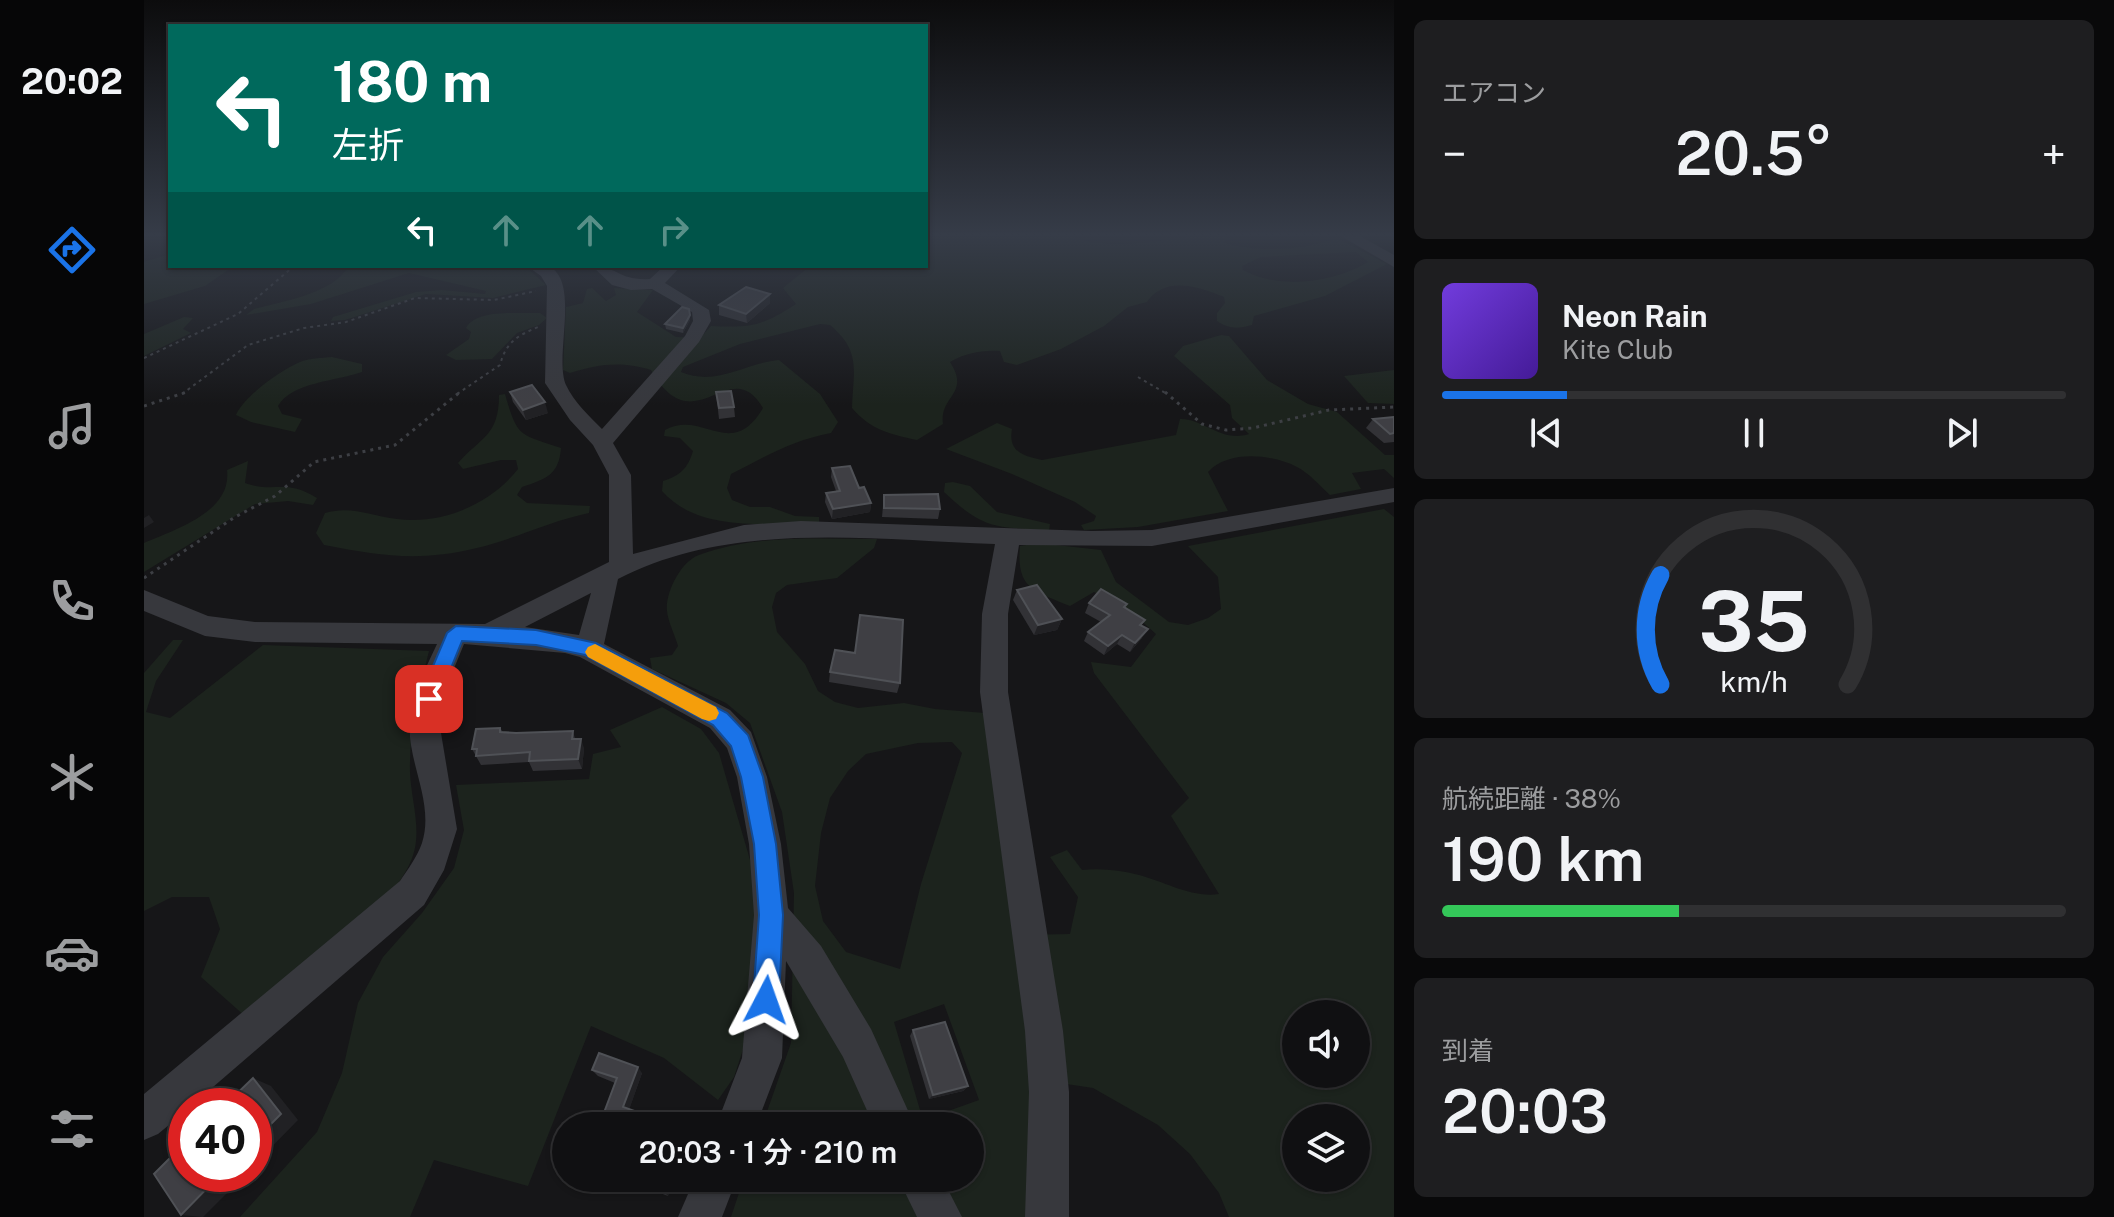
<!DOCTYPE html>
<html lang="ja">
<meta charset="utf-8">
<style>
body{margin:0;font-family:"Public Sans","Noto Sans JP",sans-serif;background:#1e1e20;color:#f1f3f6;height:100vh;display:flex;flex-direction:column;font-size:30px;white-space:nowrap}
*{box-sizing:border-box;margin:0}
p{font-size:26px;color:#9c9d9f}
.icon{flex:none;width:44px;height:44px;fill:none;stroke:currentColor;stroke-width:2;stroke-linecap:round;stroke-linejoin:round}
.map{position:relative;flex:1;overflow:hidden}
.details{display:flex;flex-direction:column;gap:20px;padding:20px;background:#09090a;width:720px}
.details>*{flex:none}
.hud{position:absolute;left:24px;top:24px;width:760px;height:244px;border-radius:0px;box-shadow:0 2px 6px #0004,0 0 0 2px #303032;background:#00695c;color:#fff;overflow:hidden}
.buttons{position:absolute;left:1138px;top:1000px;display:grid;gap:16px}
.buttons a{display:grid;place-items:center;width:88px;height:88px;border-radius:50%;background:#101012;box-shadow:0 2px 6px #0004,0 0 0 2px #303032;font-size:40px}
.speed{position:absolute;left:24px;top:1088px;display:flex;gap:16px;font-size:40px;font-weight:700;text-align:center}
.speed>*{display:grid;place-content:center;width:104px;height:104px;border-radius:50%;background:#101012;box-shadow:0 2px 6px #0004,0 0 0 2px #303032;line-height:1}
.speed .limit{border:12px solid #d22;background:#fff;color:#111}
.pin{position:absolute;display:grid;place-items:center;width:68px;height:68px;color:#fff;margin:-34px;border-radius:16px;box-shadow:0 4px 12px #0006}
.me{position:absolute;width:88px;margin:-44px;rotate:4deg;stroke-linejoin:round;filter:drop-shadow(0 0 6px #0008)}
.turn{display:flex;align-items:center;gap:28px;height:168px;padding:0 32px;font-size:36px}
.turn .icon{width:104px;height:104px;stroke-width:2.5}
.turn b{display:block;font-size:56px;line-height:68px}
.lanes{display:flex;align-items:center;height:76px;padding:0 32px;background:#0003;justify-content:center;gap:40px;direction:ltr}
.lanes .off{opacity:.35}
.big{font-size:60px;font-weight:600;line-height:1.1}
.details .tile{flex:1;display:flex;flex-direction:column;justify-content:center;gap:12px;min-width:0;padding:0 28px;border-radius:12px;background:#1e1e20}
.details .dial{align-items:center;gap:0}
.dial svg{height:208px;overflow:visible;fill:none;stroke:#303032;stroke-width:7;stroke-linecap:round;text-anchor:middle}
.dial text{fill:#f1f3f6;stroke:none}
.song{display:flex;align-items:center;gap:24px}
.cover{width:96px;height:96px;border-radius:12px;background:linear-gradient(135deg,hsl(260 70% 55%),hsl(260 70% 35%))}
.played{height:8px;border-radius:4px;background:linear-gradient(90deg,#1a73e8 20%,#303032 20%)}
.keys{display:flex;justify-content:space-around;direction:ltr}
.heat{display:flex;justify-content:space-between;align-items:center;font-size:44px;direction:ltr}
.charge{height:12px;border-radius:6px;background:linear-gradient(90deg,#34c759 38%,#303032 0)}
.trip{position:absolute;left:408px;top:1112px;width:432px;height:80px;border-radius:40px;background:#101012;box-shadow:0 2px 6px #0004,0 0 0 2px #303032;font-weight:600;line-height:80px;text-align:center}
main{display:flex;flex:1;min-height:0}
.menu{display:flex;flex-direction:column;width:144px;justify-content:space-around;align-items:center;background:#060607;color:#9c9d9f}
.menu .icon{width:56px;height:56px}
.menu .current{color:#1a73e8}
.menu b{font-size:36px;color:#f1f3f6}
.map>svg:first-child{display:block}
.green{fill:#1c231d;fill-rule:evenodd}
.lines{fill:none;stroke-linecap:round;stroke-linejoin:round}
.path-far1{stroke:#3d3f44;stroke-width:2;stroke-dasharray:3 4;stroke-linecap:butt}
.path{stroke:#3d3f44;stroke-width:3;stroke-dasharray:3 5;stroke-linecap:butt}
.minor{fill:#37383d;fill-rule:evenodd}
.wall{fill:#323236}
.shaded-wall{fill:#212124}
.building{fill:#3f3f44;stroke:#4f5156;stroke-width:2}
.route{fill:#1a73e8;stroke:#114b97;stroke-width:2}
.slow{fill:#f59e0b}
</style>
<main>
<nav class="menu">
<b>20:02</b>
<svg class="icon current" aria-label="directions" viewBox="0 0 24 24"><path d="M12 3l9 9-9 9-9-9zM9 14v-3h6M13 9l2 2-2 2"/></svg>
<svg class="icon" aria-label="music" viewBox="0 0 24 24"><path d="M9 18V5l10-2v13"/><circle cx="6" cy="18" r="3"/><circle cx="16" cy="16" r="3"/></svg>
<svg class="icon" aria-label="phone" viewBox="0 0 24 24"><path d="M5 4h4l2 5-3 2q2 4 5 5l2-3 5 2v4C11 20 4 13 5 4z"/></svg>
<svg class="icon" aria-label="climate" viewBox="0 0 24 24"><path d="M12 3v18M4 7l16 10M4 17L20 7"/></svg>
<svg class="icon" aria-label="car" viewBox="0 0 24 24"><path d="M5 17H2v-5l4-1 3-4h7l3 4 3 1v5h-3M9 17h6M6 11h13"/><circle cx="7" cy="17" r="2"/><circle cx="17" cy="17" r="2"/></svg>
<svg class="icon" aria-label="filters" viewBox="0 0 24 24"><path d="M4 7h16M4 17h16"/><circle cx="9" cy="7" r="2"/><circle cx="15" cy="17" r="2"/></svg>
</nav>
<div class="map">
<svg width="1250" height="1217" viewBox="0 0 1250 1217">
<rect width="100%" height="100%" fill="#161618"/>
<g class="green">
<path d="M782,235h141c48,20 107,0 157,0l1,8c34,10 80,7 112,-5l50,26 -62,32 -71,20 -2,9c-14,4 -23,4 -35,-4v-8l8,-10 -1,-6c-24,-10 -59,-22 -77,5l-19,5 -24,19 -43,23 -44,16 -13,-3 -4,-11c-19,-1 -34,2 -50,11 21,32 -11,34 -7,62l-26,16c-28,-6 -46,-10 -65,-32 1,-37 10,-56 -22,-83l-10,-1 -80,20 -57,23 -2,5c36,15 64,-9 98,-12l41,34 18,28 -7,11c-38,7 -67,24 -100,41l-4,14 5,12 18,7h20l25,9 24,1v7c-51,-2 -119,10 -157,-33l1,-10c17,-5 25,-13 30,-30l-13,-13 -16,-2 1,-6c38,-21 66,32 98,-22 -34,-57 -68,39 -112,-38 -31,-9 -51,-6 -81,3l-7,-3 3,-63 17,-4 4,-14 5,-1 14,13 10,-6 -2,-7 39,2 -16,22 39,25 24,1 11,-12c41,2 51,0 85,-22l-13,-16 27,-22h116zM1212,252l12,10c-35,21 -89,28 -125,8l-1,-4 19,-9z"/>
<path d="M26,254v12h58v4l-23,16 -61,18v-42z"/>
<path d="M205,266h176l21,19 -53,13 -67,-4 -81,26 -14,1 2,-4 83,-25 26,-2 43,4 1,-3 -77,-18 -98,31 -65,11 8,-6c30,-8 78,-15 95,-43z"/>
<path d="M396,313l7,5 -8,7 -22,8 -25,26 -36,1 -10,-5 23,-16 2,-7 -5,-4c11,-20 53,-14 74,-15z"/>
<path d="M40,317l9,1 -10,11 8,4 -47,23v-22z"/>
<path d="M1077,335l8,1 38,44 41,24 29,8 48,43h9v23l-10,-9 -32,4 9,16 -31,6c-10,-9 -21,-22 -33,-28 -25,-13 -69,-17 -89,5l20,39 -90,16 -54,3 -3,-5 13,-4 2,-5 -21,-14 -63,-28 -66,-25 51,-26 15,6c-4,22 10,27 30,31l134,-25 4,-16c23,-1 41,24 69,15l-17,-16 -2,-13 -56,-49 9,-10z"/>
<path d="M188,357l30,7v8c-25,9 -70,10 -84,34l4,8 20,5 -7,13 -44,-10 -15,-7c7,-18 45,-45 64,-53 9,-4 21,-4 32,-5z"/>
<path d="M1250,370v34l-26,-1 -24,-27z"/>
<path d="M361,394c13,45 14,39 56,54 -2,27 -15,31 -39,39l-5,8 10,8 63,3 -1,7c-39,8 -74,26 -112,35 -58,14 -96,8 -153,-3l-8,-12 9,-20c26,-8 46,3 72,6 45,6 94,-15 121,-50l-2,-9h-15l-38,9 -5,-6c23,-26 41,-27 41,-68z"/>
<path d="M104,461l-3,22c31,11 39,-5 72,15l-4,7 -25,-4 -33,3 -111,68v-29c32,-14 88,-31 83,-73z"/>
<path d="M809,482l17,4 27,26 53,12 -1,7c-54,-5 -64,0 -105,-39l1,-9z"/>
<path d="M1240,509l10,8v700h-165l-10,-24 -29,-39 -32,-29 -65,-37 -60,-9 -4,138h-298l13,-39h226v-52h-208l29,-83 3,-150 -12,-81 -32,-89 -24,-20 -74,-34 -2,-11 22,-3 6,-9c-3,-11 -10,-24 -11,-35 -2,-18 14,-50 32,-56 57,-21 119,-16 178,-16l-3,9 -37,30 -50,7 -11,8 -4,14 5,25 28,32 13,27 17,11 23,6 46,-5 31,6 50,4 36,222 49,-1 8,-37 -28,-40 17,-7 15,20c19,-2 38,0 57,5 27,7 52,23 80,19l-48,-78 18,-18 -95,-125 -3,-11 40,5 25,-33 -28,-25 -34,-17 -24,14c-35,-15 -54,-16 -50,-60l18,-3 63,7 15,32 53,40 19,3 20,-7 13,-9 -3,-32 -30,-31zM808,742l10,11 -41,131 -21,85 -54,-17 -23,-31 -8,-35 6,-53 9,-35 18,-27 18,-17 52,-11zM800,1004l35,96 -56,20 -29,-98zM1152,1014h60v60h-60zM1152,1118h60v60h-60z"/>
<path d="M29,640h10l-27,41 -10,31 24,6 93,-73 166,6c-10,41 -20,79 -19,121 1,30 14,62 0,91 -25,55 -115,115 -164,154l-45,-40 19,-48 -11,-32h-37l-28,14v-238z"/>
<path d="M518,707l39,22 18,24 38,131 -8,147 -15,46 -16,23 -54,-42 -73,-32 -63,160 -94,-26 -24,57h-170l77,-85 25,-59 16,-70 25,-46 39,-44 32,-45 10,-38 -8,-45 133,-6 4,-25 28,-7 -11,-17z"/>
</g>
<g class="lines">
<g class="path-far1">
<path d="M0,358l94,-44 56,-48"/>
<path d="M994,377l29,17"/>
<path d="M38,394l66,-49 56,-17 42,-6 69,-24 79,2 42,-9"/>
<path d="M313,394l43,-29c6,-23 17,-29 38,-38"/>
</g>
<g class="path">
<path d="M1021,392l37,32 24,6 27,-2 76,-18 65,-3"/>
<path d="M0,406l43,-14"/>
<path d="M0,578l91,-61 40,-21 39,-34 81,-17 65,-53"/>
</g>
<g class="minor">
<path d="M1195,235h19l36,20v12z"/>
<path d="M383,266c8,0 18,-2 25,2 27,19 2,90 14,117 8,17 23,31 36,44l83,-93 8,-15 -1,-9 -40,-23 -21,1 -19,-5 -20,-19c25,0 27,15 58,13l14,-13h17l-16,17 44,27 2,11 -12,21 -86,101 18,32 2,79 111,-29 57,-4 291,10 60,-1 242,-42v14l-242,44 -133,-1 -11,69v78l55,339 6,61v125h-44l4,-125 -4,-61 -45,-339 2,-78 13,-70c-125,-4 -262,-24 -377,35l-14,65 126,66 21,22 16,45 14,67 7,64 33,38 50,83 44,97h-41l-31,-69 -57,-96 -4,97 -26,68h-40l26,-68 12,-143 -5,-71 -12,-67 -10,-29 -17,-20 -130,-71 -15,-4 -101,-9 -18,44 -7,33 18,108 -13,41 -20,35 -233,201h-5v5l-28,23 -14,6v-46l256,-213c8,-12 17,-24 22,-38 13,-41 -16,-82 -12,-123 2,-27 16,-52 27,-76l-182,-2 -50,-6 -61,-25v-21l64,26 47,6 230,2 124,-62v-87l-16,-30 -23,-25 -25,-37 2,-97 -6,-10zM447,593l-12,42 -54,-8z"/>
<path d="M551,1178h42l-15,39h-44z"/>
<path d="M754,1178h44l20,39h-45z"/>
</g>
</g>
<g class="wall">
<path d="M626,303l-23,20 -28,-8v-10z"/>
<path d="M546,320l-7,13 -17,-4 -1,-5z"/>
<path d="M366,392l38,21 -22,7 -13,-18z"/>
<path d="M572,392l18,15 1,10 -16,2z"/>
<path d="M1250,417v25l-10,1 -18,-15 7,-9z"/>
<path d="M688,468l27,20 12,15 -1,9 -38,7 -7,-17 1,-9 10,-2 -5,-14z"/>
<path d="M740,495l56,14 -2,10 -56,-2z"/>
<path d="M873,590l45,29 -5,11 -23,5 -21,-35z"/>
<path d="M945,603l38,1 -2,4 20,12 -4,6 1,12 -12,14 -13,-8 -13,11 -20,-14 4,-9 13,-10 -16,-9z"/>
<path d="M686,672l70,11 -3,10 -68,-11z"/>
<path d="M356,728l3,4 13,1 57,-2 2,8 9,9 -2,21 -49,2 -4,-9 -48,3 -9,-16z"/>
<path d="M769,1030l55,56 -5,5 -34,8 -19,-63z"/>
<path d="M448,1070l50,3 -13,36 -30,17 16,-43 -17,-7z"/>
<path d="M477,1178h52l-5,18z"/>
</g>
<g class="shaded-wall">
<path d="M626,294v9l-23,20 -1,-9z"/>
<path d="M546,315v5l-7,13v-5z"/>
<path d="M401,402l3,11 -22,7 -3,-10z"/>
<path d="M727,503l-1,9 -38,7 1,-10z"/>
<path d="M5,515l5,7 -10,6v-10z"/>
<path d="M918,619l-5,11 -23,5 4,-10z"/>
<path d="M1004,629l-6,9 -12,14 5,-9z"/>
<path d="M978,635l-5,9 -13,11 4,-9z"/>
<path d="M437,739l3,9 -2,21 -4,-10z"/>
<path d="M494,1067l4,6 -14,40 -5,-6z"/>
<path d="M109,1078l18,8 27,34 -44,45z"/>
<path d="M824,1086l-5,5 -34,8 4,-4z"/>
<path d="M77,1174h25l-43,43 -22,-2z"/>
<path d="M524,1178h5l-5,18 -4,-4z"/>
</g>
<g class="building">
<path d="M602,287l24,7 -24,20 -27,-9z"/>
<path d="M538,307l7,2 1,6 -7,13 -18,-4z"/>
<path d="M388,385l13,17 -22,8 -13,-18z"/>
<path d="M587,391l3,16 -15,1 -3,-16z"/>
<path d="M1250,417v16l-4,1 -17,-15z"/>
<path d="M706,466l9,22 5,-1 7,16 -38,6 -7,-16 14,-2 -8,-23z"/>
<path d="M794,494l2,15 -56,-1v-13z"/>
<path d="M893,585l25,34 -24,6 -21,-35z"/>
<path d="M957,589l26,15 -3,3 21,13 -5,5 8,4 -13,14 -13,-8 -14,11 -20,-14 22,-17 -21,-12z"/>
<path d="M716,615l43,5 -3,63 -70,-11 5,-22 20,3z"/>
<path d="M356,728v4l16,1 57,-2 -1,8h9l-3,20 -49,2 1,-9 -54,4 1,-7h-5l4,-20z"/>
<path d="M801,1022l23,64 -35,9 -20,-65z"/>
<path d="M455,1053l39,14 -15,40 54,19h-78l18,-48 -25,-8z"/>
<path d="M109,1078l28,36 -27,27v-35h-30z"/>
<path d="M42,1129v45h35l-40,41 -27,-41 31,-31 -5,-8z"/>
<path d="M482,1178h42l-4,14z"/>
</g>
<linearGradient id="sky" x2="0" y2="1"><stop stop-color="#0c0c0d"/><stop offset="0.58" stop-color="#363c48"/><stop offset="1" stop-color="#363c48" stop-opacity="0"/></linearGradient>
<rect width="1250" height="405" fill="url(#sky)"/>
<path class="route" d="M312,626l80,4 60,13 131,70 21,22 15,42 13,67 7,71 -4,85 -4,9 -9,4 -9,-4 -4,-9 6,-85 -5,-71 -13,-67 -10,-31 -18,-21 -128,-70 -49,-10 -74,-4 -26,64 -7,2 -7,-2 -3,-6 28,-66z"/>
<path class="slow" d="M451,644l121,63 3,6 -3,6 -7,2 -7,-2 -114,-62 -3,-5 3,-5z"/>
</svg>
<div class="buttons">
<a><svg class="icon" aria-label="sound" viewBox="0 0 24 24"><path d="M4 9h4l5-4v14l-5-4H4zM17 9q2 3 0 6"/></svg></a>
<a><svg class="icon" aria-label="layers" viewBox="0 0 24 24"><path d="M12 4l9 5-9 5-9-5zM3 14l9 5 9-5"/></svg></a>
</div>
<div class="speed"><div class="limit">40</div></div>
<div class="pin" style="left:285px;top:699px;background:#d93025"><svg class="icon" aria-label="arrive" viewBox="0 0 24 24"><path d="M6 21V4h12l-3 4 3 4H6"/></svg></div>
<svg class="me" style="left:622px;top:1000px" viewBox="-20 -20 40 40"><path d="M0-17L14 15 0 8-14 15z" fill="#1a73e8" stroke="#fff" stroke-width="4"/></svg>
<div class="trip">20:03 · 1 分 · 210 m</div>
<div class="hud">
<div class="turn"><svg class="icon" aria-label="left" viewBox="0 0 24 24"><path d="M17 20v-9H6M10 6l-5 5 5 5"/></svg><div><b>180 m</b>左折</div></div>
<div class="lanes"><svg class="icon" aria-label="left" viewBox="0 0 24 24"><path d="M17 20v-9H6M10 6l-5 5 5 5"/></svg><svg class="icon off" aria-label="ahead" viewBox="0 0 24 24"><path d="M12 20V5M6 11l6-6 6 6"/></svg><svg class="icon off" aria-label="ahead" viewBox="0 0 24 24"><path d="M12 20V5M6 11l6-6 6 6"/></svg><svg class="icon off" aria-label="right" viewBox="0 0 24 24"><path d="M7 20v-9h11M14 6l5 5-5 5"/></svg></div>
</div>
</div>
<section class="details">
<div class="tile"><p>エアコン</p>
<div class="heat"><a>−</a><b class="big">20.5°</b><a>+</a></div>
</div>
<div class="tile">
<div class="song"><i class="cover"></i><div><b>Neon Rain</b><p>Kite Club</p></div></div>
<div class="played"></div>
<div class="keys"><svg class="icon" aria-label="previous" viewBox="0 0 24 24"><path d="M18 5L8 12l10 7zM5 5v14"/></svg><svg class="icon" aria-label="pause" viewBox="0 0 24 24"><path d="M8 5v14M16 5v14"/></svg><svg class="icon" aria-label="next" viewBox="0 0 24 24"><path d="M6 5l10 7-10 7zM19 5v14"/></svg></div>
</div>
<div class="tile dial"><svg viewBox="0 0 100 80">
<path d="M14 69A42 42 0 1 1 86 69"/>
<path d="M14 69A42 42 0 0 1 14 27" stroke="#1a73e8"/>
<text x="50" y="56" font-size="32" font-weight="700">35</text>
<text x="50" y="72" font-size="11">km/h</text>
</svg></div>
<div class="tile"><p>航続距離 · 38%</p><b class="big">190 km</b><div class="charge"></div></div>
<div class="tile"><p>到着</p><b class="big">20:03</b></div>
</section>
</main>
